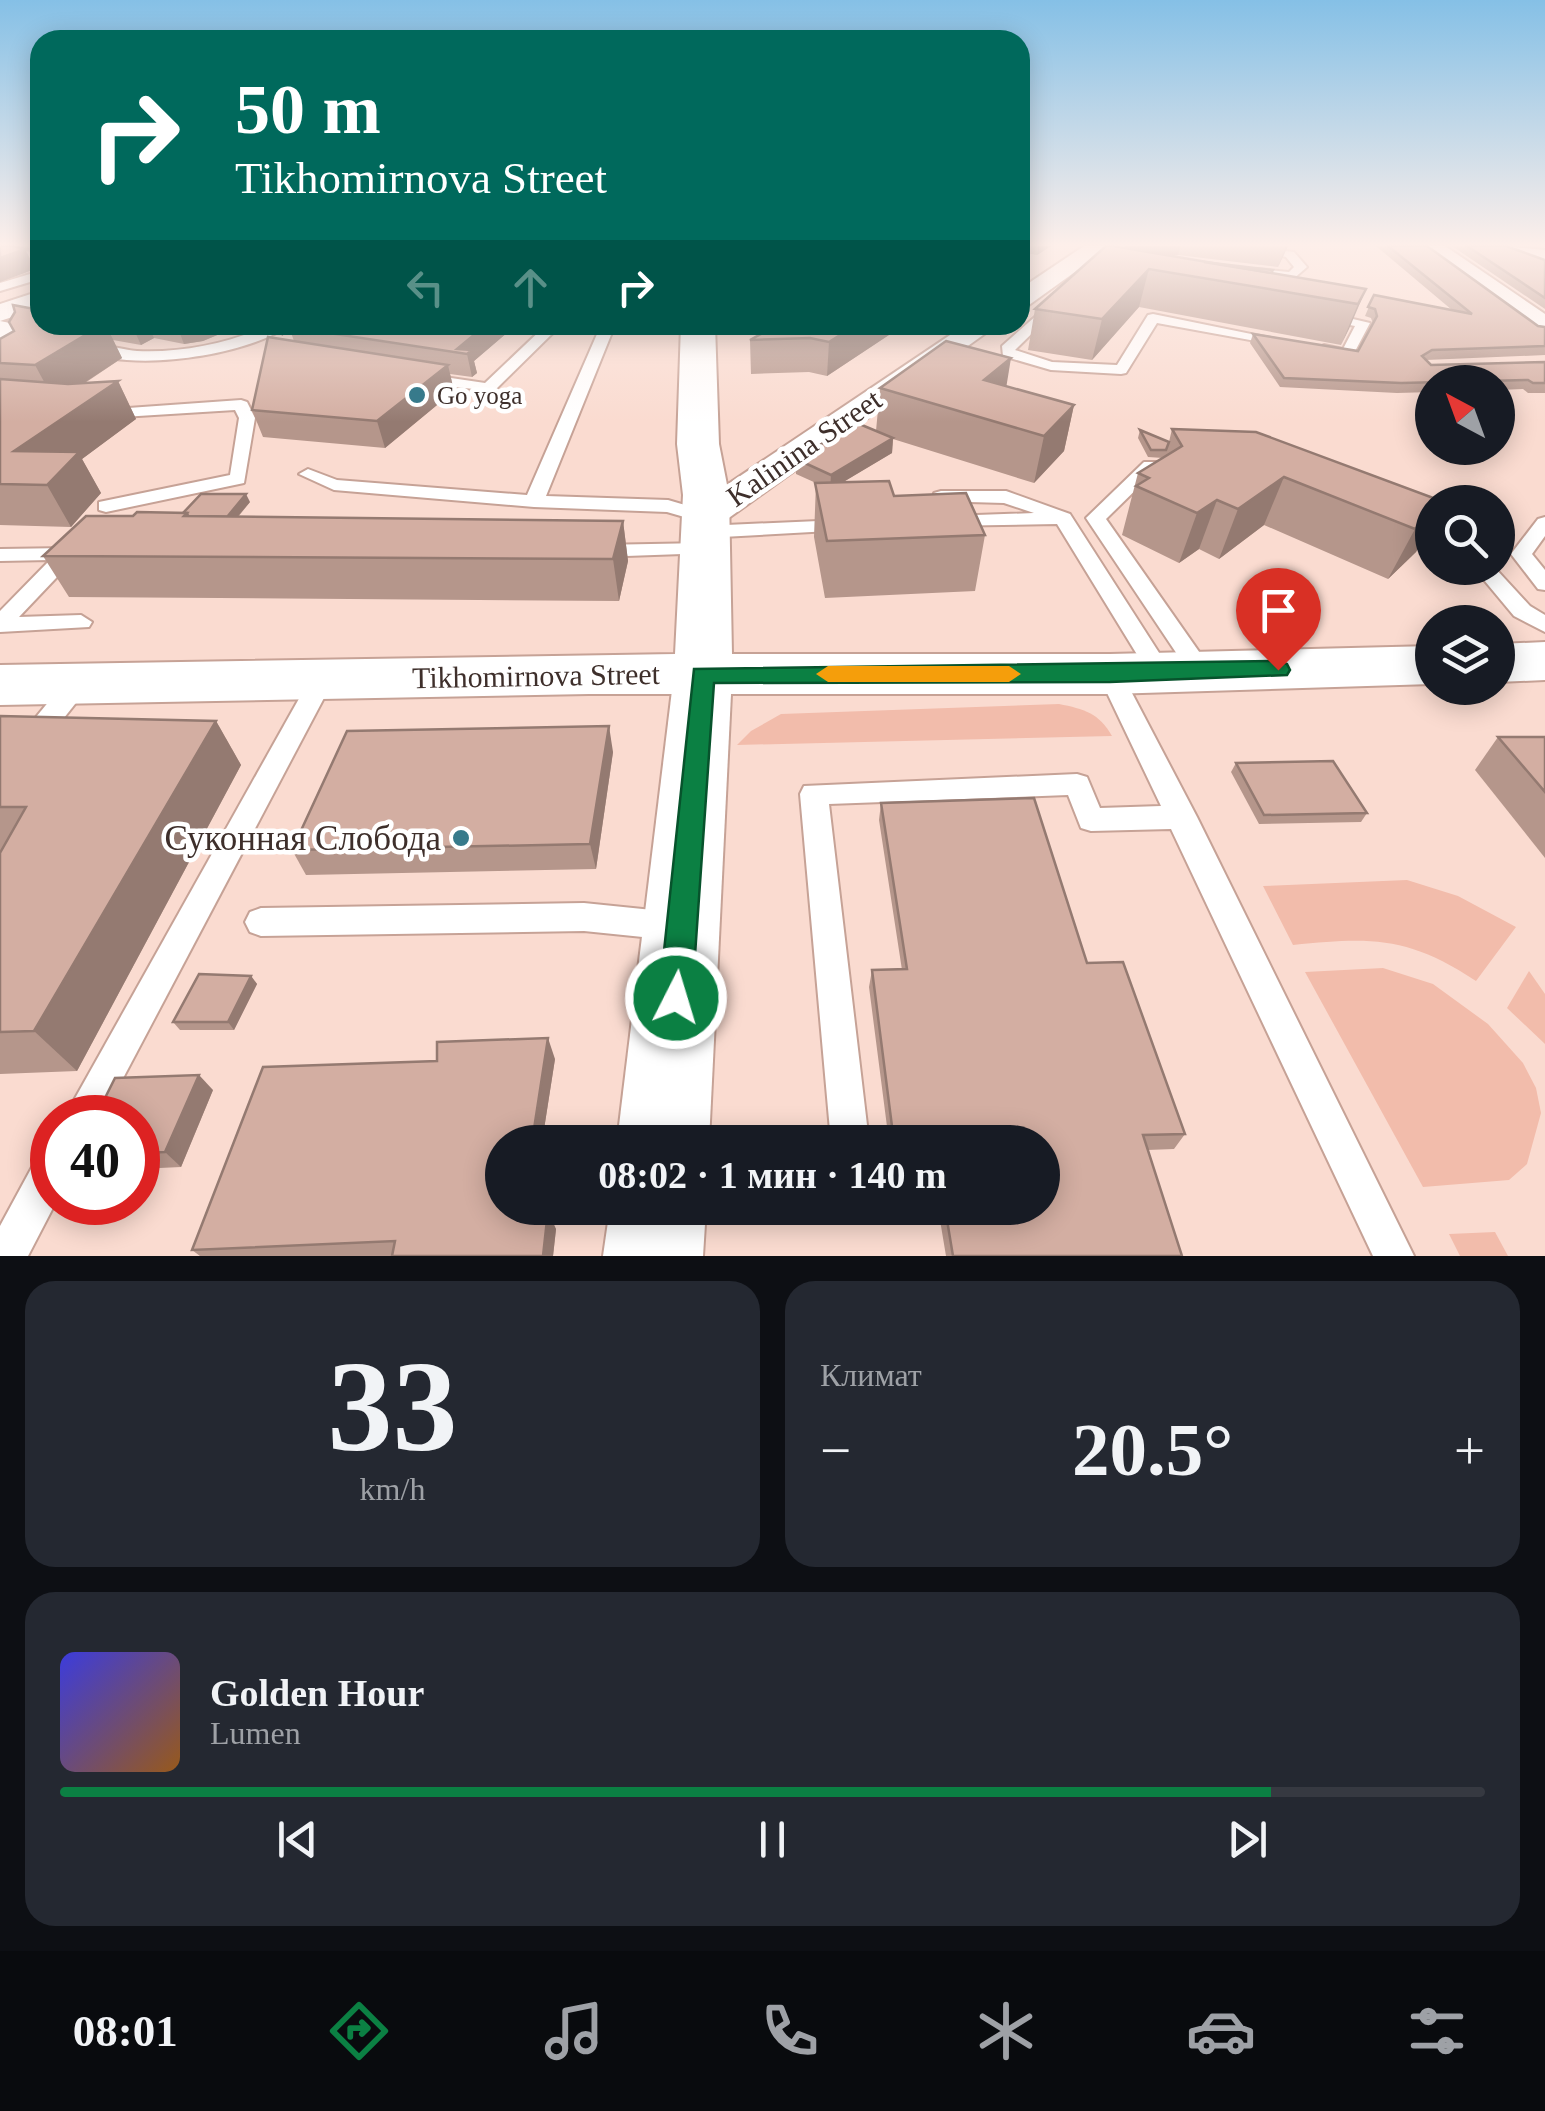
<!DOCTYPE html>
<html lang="ru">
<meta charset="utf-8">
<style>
body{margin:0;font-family:Georgia,serif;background:#242831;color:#f1f3f6;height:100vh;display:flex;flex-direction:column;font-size:38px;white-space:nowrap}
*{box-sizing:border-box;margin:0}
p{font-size:32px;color:#9ea1a6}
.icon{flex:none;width:55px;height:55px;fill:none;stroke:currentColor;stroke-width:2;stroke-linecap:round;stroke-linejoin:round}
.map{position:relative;height:1256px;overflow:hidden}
.drawer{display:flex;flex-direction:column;gap:25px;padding:25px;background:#0d0f14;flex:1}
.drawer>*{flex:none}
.hud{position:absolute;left:30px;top:30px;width:1000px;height:305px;border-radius:30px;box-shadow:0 5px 25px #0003;background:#00695c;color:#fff;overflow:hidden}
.needle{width:65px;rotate:319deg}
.buttons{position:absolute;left:1415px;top:365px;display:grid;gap:20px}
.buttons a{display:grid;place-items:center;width:100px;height:100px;border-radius:50%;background:#171b24;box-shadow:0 5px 25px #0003;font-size:50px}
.speed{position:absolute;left:30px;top:1095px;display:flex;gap:20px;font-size:50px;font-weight:700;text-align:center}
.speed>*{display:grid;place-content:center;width:130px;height:130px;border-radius:50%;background:#171b24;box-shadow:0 5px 25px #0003;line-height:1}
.speed .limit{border:15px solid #d22;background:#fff;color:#111}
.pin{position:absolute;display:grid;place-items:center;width:85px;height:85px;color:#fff;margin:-102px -42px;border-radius:50% 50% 50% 0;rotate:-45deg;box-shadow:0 0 10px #0007}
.pin .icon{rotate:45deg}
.me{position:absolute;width:110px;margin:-55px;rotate:5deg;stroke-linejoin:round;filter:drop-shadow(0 0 8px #0008)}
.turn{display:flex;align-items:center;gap:35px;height:210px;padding:0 40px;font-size:45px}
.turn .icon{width:130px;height:130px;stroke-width:2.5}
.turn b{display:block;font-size:70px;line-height:85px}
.lanes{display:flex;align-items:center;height:95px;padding:0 40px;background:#0003;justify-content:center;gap:50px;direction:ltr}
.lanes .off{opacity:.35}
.big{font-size:75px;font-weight:700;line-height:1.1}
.drawer .card{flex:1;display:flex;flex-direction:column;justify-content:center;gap:15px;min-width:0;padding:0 35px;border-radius:30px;background:#242831}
.drawer .dial{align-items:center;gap:0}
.dial b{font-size:130px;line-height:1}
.song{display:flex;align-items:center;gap:30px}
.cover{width:120px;height:120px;border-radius:15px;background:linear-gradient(135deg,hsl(240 70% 55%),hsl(30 70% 35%))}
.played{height:10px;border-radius:5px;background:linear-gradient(90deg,#0b8043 85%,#363941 85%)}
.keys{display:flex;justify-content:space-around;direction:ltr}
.heat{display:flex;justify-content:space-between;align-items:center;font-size:55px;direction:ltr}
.drawer .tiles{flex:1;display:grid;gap:25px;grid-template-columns:1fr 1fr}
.card:last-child{grid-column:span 2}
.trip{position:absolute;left:485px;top:1125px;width:575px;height:100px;border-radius:50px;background:#171b24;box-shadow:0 5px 25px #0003;font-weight:700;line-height:100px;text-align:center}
.tabs{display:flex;height:160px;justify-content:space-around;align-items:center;background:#090b0e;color:#9ea1a6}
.tabs .icon{width:70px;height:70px}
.tabs .on{color:#0b8043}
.tabs b{font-size:45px;color:#f1f3f6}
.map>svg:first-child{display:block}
.green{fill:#f2bcab}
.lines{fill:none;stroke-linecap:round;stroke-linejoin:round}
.service-casing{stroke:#c6a296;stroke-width:4}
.minor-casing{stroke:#c6a296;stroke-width:4}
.tertiary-casing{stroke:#c6a296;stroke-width:4}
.secondary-casing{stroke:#c6a296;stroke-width:4}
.service{fill:#fff;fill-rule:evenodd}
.minor{fill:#fff;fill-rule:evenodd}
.tertiary{fill:#fff;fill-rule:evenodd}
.secondary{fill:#fff;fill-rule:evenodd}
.wall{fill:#b5968b}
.shaded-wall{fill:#947a71}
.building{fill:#d3aea2;stroke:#947a71;stroke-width:2.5}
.route{fill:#0b8043;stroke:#07532c;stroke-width:2.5}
.slow{fill:#f59e0b}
.poi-dot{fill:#377a8b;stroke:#fff;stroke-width:4}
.labels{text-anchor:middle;stroke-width:9;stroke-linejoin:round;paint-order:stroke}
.far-poi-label{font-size:25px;fill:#3e2f2b;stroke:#fff;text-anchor:start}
.street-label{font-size:30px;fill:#3e2f2b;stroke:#fff}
.near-poi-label{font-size:35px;fill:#3e2f2b;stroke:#fff;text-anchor:end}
</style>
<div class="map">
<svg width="1545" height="1256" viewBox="0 0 1545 1256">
<rect width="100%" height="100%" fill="#fadbd0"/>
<g class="green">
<path d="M1059,704c25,5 40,9 53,32l-375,9 14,-14 30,-17z"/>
<path d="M1407,880l51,16 58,31 -40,54c-68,-45 -105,-44 -183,-36l-30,-59z"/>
<path d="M1383,968l50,16 55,40 35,39 13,25 5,25 -14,51 -18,16 -86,7 -118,-215z"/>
<path d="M1529,971l16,23v50l-38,-36z"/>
<path d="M1495,1232l13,24h-48l-11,-22z"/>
</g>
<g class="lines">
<g class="service-casing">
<g id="service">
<path d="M1242,246l52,6 13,15 -15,13 -38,-4 -2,-3 6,-4 31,3 5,-5 -8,-10z"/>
<path d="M40,271v8l-40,12v-8z"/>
<path d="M1054,300l5,1v6l-44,43 37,12 65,3 31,-50 5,-1 137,28 -7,4 -126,-23 -31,50 -5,1 -70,-4 -48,-14 -1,-10z"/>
<path d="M1323,312l47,11 -18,34 -35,-8 7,-4 19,4 12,-23 -37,-7v-6z"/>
<path d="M270,325h19c-38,30 -165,50 -206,23 12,-8 38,2 54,3 46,2 92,-8 133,-26z"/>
<path d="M546,325h15l-67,66 -70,-7 -8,-5 8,-5 61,9z"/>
<path d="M601,325h14l-69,171 122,4 44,13 3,4 -3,4 -7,2 -38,-11 -133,-5 -200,-17 -35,-16 9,-5 29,11 190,15z"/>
<path d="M241,400l6,2 8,16 -11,65 -138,29 -7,-2v-8l131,-27 9,-57 -4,-8 -129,8 -6,-2v-6z"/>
<path d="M1144,462h16l9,5 -15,5 -48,47 103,147 4,6 -4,6h-16l-107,-160z"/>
<path d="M941,491h65l64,23 102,159 -4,6h-16l-95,-155 -116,2 -3,-4 3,-4 7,-2 86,-3 -30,-10 -70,-2v-8z"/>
<path d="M1545,517v19l-13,18 13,16v20l-7,-1 -27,-35 27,-35z"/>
<path d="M841,520l10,6 -3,4 -144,8 -10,-6 10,-6z"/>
<path d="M704,543l10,6 -3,4 -113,4 -10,-6 10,-6z"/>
<path d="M68,548l10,6 -3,4 -56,59 62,-2 11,7 -3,5 -89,5v-21l50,-51 -50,1v-12z"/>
<path d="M1474,568h21l35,38 15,9v17l-31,-16z"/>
<path d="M1110,666l12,8 75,143 217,439h-41l-202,-427 -80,2 -10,-3 -13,-33 -239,9 40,338h-38l-31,-348 4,-8 273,-12 10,3 13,31 61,-2 -63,-132z"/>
<path d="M322,671l12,8 -232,439h-38l246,-439z"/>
<path d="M78,675l9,2 3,6 -3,6 -47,59h-18l-4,-7 4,-7 47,-57z"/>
<path d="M584,903l88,9 11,4 5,10 -5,10 -11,4 -88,-9 -323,5 -11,-4 -5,-10 5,-10 11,-4z"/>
<path d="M52,1151v51h4l-28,54h-28v-30l38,-70z"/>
</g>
</g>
<g class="minor-casing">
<g id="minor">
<path d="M1084,246h27l-82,59 -9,3v-19z"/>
<path d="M1419,246h26l100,68v20l-10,-2z"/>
<path d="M1501,246l44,4v15l-41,-14z"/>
<path d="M40,291v17l-40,13 10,2 20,22 -8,17 -22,9v-67z"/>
<path d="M965,325h32l-278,200 -14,4 -14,-4 -5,-8 5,-8z"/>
</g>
</g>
<g class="tertiary-casing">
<g id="tertiary">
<path d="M703,654l21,6 8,14 -23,468h-92l57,-468 8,-14z"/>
<path d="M610,1208h96l-3,48h-100z"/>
</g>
</g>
<g class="secondary-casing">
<g id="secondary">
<path d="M681,325h34l4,119 10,51 3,159h378l322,-8v38l-322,10h-521l-589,11v-40l675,-11 8,-159 -6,-51z"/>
<path d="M1545,642v38l-47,2v-38z"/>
</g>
</g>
<use href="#service" class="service"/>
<use href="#minor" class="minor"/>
<use href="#tertiary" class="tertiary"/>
<use href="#secondary" class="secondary"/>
</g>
<g class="wall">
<path d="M0,246h40v15l-4,-8 -10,-2 9,18 -35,13z"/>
<path d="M1020,246h31l-14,9 -17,-3z"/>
<path d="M1125,246h163l-10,21 -100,-12 -8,1 196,33 -25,56 -202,-38 -47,53 -64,-10 7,-41 90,-61z"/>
<path d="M1376,246h51l111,80 7,1v28l-119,5 5,5 114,-3v31h-17l-5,-4 -25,1v-8h-66v10l-35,1 -117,-6 -30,-44 3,-9 105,17 15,-27 -2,-6 -6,-2 9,-21 78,15z"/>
<path d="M1452,246h54l39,14v49z"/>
<path d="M40,325h201l-38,16 -19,3 -30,-6 -13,7 -28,-5 9,18 -37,25 33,-2 18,38 -54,40 19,34 -30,34 -71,-2v-186z"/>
<path d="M278,325h238l-42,36 3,12 -5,4 -22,-3 4,17 -69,57 -122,-11 -11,-27 42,-69 -4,-11 -8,6z"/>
<path d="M777,325h127l-77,51 -18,-4 -58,2 -1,-34z"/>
<path d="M1006,386l68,19 -10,46 -30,32 -141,-44 -1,14 -49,29 51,14 91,39 -10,56 -150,7 -11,-61 2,-54 -20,-9v-15l80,-28 4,-43z"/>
<path d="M1172,429l272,73 -28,50 -28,27 -124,-54 -45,34 -20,-10 -20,14 -57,-28 16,-62 25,-15 -15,-1 -10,-19 2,-8 29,12z"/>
<path d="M250,502l-12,15 385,4 5,40 -9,40 -550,-4 -26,-41 90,-40 50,-3z"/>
<path d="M0,716l216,5 25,44 -164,306 -77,3z"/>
<path d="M1498,737h47v121l-70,-88z"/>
<path d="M613,752l-17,117 -290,6 -14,-25z"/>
<path d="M1236,763l131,50 -6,9 -102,2 -28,-52z"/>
<path d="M881,803l206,160 98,171 -11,15 -27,1 35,106h-236l-8,-48h104v-66h-153l-20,-155 3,-17h30l-23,-150z"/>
<path d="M251,976l6,8 -23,46h-54l-7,-8z"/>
<path d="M555,1059l-13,83h-40v66h31l-1,4 24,17 -3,27h-353l-8,-6z"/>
<path d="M213,1090l-32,77 -43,2v-51z"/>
</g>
<g class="shaded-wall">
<path d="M40,246v15l-7,-13z"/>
<path d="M1038,246h13l-14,9z"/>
<path d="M1125,246h56l-3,9 -56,4z"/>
<path d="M1286,246h2l-10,21z"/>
<path d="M25,249l10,20 -35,13v-24z"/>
<path d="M1149,269l-10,38 -47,53 10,-41z"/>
<path d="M1366,289l-17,40 -8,16 17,-41z"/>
<path d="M102,325h4l16,33 -67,44 -20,-37z"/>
<path d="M148,325l6,13 -13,7 -6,-13z"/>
<path d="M206,325h35l-38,16 -19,3 -5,-13z"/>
<path d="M278,325h20l-9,2 1,3 -8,6z"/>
<path d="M486,325h30l-42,36 3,12 -5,4 -5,-23 -10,-5z"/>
<path d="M856,325h48l-77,51 2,-34z"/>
<path d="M1011,358l-7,43 -20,-21z"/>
<path d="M448,365l6,26 -69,57 -8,-27z"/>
<path d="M118,381l18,38 -54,40 19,34 -30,34 -24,-42 -33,-34z"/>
<path d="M1074,405l-10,46 -30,32 10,-47z"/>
<path d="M893,438l-1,15 -62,37 1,-15z"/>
<path d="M1284,477l-20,48 -45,34 19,-50z"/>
<path d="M246,494l4,8 -29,34 -3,-8z"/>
<path d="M1217,500l-18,49 -20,14 18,-50z"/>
<path d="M1432,513v9l-16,30 -28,27 27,-50z"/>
<path d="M623,521l5,40 -9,40 -6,-42z"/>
<path d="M216,721l25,44 -164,306 -43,-40z"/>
<path d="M609,726l4,26 -17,117 -6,-25z"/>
<path d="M251,976l6,8 -23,46 -6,-8z"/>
<path d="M548,1038l7,21 -13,83h-10z"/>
<path d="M199,1075l14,15 -32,77 -16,-15z"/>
<path d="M522,1208h11l-4,23 -8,-18z"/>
<path d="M548,1211l8,18 -3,27h-10z"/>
</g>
<g class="building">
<path d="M0,246h13l12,3 -25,9z"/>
<path d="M1106,246h7l253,43 -8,15 -209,-35 -47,50 -67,-10z"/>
<path d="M1388,246h39l111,80 7,1v19l-113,4 -10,6 9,9 114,-3v21h-12l-5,-3 -127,3 -117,-5 -31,-44 105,17 19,-35 -2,-7 -7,-2 6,-12 98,19z"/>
<path d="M1467,246h39l39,14v38z"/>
<path d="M1204,262l69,8 -2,3z"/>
<path d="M13,305l27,5v15h62l-67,40 -35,-2v-24l14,-8 -5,-9 6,-10z"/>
<path d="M106,325h42l-13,7 -28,-5z"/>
<path d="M148,325h58l-9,3 -18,3z"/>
<path d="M292,325h194l-29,24 15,1 -5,4 -178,-27z"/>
<path d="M777,325h79l-27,17 -19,-4 -60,2z"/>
<path d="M268,337l180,28 -71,56 -125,-11z"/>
<path d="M946,341l65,17 -27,22 90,25 -30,31 -164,-48z"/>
<path d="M0,379l68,5 50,-3 -104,70 65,1 -32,33 -47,-1z"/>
<path d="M857,423l36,15 -62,37 -35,-16z"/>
<path d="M1172,429l84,3 188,70h-12v11l-17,16 -131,-52 -46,32 -21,-9 -20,13 -61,-27 13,-8 -11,-5 44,-27z"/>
<path d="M1140,430l29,12 -3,8h-15z"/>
<path d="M889,481l5,15 72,-3 19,42 -158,6 -12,-58z"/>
<path d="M201,494h45l-19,23 -39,-1 -1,-3h-4z"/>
<path d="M137,512l50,1 -3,3 439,5 -10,38 -570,-3 43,-40h47z"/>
<path d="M0,716l216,5 -182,310 -34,1v-179l26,-46h-26z"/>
<path d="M609,726l-19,118 -298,6 55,-119z"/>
<path d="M1498,737h47v55z"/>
<path d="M1333,761l34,52 -103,2 -28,-52z"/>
<path d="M1034,798l53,165 36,-1 62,172 -42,1 39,121h-229l-8,-48h97v-66h-148l-22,-172 35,-1 -26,-166z"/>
<path d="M199,974l52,2 -23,46h-55z"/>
<path d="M548,1038l-16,104h-30v66h20l-1,5 27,-2 -5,45h-151l3,-15 -203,9 71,-183 174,-6v-19z"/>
<path d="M199,1075l-34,77 -27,1v-35h-43l20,-40z"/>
</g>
<linearGradient id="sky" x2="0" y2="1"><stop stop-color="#85c0e6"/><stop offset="0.58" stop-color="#fdefea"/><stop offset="1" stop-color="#fdefea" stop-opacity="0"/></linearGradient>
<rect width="1545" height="422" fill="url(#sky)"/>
<path class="route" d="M1278,661l9,3 3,6 -3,5 -177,7 -396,1 -22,315 -5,12 -11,5 -12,-5 -5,-12 35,-329z"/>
<path class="slow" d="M828,666h181l12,8 -12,8h-181l-12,-8z"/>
<g class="poi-dot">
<circle cx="417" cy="395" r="10"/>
<circle cx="461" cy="838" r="10"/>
</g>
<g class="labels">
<g class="far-poi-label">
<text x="437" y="404">Go yoga</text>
</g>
<g class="street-label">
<text transform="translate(804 448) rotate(-35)" y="10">Kalinina Street</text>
<text transform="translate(536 676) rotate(-1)" y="10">Tikhomirnova Street</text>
</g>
<g class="near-poi-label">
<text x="441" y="850">Суконная Слобода</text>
</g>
</g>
</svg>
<div class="buttons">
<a><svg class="needle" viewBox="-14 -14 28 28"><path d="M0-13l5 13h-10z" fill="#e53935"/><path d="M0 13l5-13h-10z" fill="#9ea1a6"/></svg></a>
<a><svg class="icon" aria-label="search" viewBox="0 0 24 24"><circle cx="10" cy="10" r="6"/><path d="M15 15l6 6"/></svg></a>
<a><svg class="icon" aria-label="layers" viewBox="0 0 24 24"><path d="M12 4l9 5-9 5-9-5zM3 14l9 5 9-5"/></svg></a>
</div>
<div class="speed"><div class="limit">40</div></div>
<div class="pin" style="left:1278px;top:670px;background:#d93025"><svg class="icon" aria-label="arrive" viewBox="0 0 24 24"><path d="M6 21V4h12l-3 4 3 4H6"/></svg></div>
<svg class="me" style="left:676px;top:998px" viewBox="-20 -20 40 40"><circle r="17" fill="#0b8043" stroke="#fff" stroke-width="3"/><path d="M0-11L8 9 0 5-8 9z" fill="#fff"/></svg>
<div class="trip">08:02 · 1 мин · 140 m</div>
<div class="hud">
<div class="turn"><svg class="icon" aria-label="right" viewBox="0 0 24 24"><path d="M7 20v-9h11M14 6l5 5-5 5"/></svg><div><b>50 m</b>Tikhomirnova Street</div></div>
<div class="lanes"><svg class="icon off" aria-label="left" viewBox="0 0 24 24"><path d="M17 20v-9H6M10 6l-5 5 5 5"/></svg><svg class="icon off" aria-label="ahead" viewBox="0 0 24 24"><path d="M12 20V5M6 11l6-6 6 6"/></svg><svg class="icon" aria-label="right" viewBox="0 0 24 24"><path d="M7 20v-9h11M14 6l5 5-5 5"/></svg></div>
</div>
</div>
<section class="drawer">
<div class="tiles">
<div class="card dial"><b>33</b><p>km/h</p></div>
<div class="card"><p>Климат</p>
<div class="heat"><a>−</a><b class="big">20.5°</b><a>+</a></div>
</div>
<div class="card">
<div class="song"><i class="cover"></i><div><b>Golden Hour</b><p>Lumen</p></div></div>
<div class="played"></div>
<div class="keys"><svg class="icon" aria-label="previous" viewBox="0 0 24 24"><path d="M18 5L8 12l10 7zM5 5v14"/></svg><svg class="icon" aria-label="pause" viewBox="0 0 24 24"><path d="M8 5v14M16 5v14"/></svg><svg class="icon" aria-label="next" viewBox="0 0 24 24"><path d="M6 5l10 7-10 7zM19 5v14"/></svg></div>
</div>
</div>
</section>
<nav class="tabs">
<b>08:01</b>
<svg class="icon on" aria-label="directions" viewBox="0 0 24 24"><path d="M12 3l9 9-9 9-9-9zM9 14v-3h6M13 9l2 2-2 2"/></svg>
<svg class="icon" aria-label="music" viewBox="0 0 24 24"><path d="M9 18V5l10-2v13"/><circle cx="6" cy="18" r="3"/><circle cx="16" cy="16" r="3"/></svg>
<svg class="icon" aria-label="phone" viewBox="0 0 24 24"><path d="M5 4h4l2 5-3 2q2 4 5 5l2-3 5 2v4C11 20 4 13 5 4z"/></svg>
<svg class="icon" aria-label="climate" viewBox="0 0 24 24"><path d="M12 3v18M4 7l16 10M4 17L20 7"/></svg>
<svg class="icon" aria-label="car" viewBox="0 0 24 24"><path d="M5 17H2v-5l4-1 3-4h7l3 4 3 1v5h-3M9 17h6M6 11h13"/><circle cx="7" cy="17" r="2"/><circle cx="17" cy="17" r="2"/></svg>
<svg class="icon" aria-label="filters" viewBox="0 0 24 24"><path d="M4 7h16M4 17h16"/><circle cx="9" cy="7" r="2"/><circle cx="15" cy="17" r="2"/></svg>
</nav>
